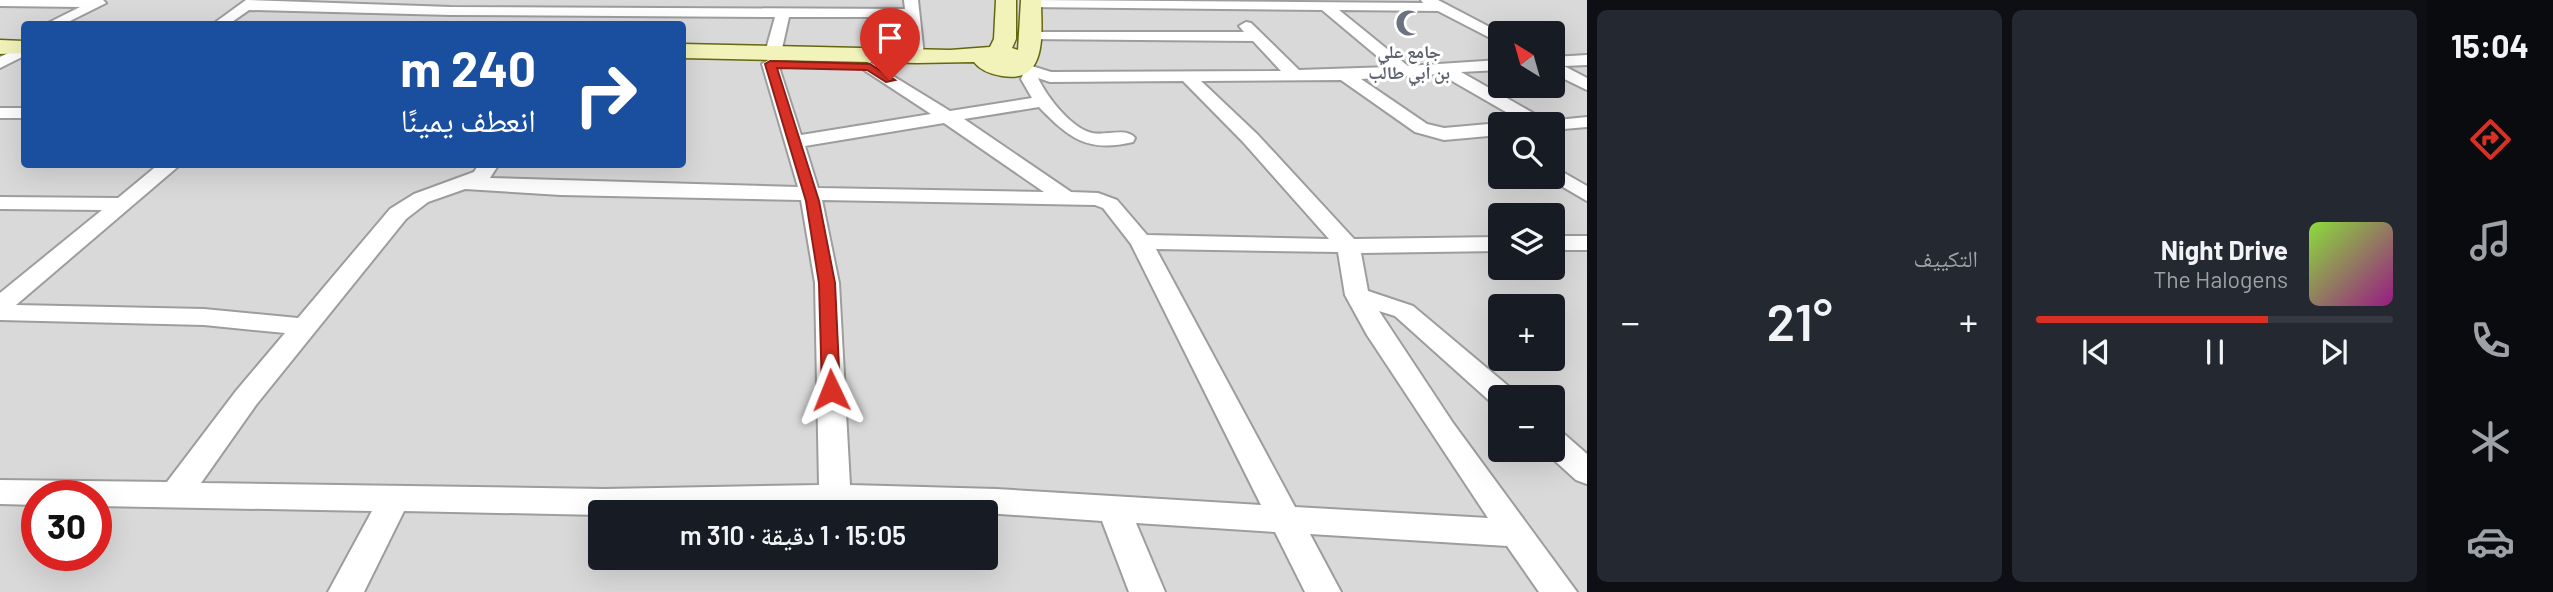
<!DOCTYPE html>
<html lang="ar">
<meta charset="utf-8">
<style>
body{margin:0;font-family:Barlow,"Noto Naskh Arabic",sans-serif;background:#242831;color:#f1f3f6;direction:rtl;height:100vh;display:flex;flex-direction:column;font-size:26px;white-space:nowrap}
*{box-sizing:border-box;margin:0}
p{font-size:23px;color:#9ea1a6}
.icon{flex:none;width:38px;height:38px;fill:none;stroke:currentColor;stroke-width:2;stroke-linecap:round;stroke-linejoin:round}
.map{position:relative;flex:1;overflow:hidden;direction:ltr}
.panel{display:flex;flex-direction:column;gap:10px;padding:10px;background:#0d0f14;width:840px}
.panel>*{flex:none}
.hud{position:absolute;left:21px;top:21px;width:665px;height:147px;border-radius:7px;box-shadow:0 7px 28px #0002;direction:rtl;background:#1a4fa0;color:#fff;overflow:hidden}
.needle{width:46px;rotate:323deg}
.controls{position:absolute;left:1488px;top:21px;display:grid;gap:14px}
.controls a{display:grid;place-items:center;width:77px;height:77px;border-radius:7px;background:#171b24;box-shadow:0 7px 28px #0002;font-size:35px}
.speed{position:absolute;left:21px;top:480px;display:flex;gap:14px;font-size:35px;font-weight:700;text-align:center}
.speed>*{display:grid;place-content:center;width:91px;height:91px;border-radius:50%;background:#171b24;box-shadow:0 7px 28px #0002;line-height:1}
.speed .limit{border:10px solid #d22;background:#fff;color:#111}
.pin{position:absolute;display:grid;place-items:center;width:60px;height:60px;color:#fff;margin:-72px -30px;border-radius:50% 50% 50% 0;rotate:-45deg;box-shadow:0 0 7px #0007}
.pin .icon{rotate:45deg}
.me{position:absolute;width:77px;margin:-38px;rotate:358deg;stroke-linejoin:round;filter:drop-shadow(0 0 5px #0008)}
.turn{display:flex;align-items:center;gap:24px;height:147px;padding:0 35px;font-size:32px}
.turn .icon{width:91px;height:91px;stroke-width:2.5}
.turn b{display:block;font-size:49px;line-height:60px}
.big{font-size:52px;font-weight:600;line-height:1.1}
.panel .widget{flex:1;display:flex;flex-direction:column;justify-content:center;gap:10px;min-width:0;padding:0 24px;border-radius:10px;background:#242831}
.song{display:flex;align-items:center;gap:21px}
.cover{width:84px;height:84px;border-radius:10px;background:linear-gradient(135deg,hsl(90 70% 55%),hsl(310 70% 35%))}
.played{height:7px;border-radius:4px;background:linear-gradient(90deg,#d93025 65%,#363941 65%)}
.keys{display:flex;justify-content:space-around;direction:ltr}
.heat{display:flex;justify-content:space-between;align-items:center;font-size:38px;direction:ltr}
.panel .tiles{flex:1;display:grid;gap:10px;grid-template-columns:repeat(2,1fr)}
.trip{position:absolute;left:588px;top:500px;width:410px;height:70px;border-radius:7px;background:#171b24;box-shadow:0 7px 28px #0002;font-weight:600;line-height:70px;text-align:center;direction:rtl}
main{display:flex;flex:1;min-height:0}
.tab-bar{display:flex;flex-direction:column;width:126px;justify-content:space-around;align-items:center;background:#090b0e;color:#9ea1a6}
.tab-bar .icon{width:49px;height:49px}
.tab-bar .current{color:#d93025}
.tab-bar b{font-size:32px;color:#f1f3f6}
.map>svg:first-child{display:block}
.residential{fill:#dad9d9;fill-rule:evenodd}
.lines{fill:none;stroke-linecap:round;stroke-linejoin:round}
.street-casing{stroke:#9d9d9d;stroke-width:4}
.secondary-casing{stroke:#63670f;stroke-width:3}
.street{fill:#fff;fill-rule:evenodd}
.secondary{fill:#f2f2bb;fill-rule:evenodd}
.route{fill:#d93025;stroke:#8d1f18;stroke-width:2}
.labels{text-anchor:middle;stroke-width:6;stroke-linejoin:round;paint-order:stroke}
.far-worship-label{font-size:18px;font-weight:bold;fill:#5b616d;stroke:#fff}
</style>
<main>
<nav class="tab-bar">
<b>15:04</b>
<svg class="icon current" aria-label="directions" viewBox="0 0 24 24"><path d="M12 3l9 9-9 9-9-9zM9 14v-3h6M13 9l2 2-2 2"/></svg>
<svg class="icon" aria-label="music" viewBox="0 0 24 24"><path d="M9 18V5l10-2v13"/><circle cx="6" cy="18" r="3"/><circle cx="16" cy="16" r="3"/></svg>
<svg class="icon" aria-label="phone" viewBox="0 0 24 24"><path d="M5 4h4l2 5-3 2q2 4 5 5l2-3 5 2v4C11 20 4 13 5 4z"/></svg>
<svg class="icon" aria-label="climate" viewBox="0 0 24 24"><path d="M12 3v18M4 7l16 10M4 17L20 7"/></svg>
<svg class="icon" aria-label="car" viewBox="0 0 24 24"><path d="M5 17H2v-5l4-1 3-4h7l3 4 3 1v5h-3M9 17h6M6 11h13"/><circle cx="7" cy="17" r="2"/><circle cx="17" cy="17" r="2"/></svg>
</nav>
<section class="panel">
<div class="tiles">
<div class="widget">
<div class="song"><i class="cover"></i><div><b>Night Drive</b><p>The Halogens</p></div></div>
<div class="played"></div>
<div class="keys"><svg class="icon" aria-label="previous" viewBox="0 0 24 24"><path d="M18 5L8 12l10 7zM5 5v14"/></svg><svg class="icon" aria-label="pause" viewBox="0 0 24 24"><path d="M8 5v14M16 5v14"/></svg><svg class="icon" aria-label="next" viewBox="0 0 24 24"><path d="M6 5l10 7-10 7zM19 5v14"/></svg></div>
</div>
<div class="widget"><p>التكييف</p>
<div class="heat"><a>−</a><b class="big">21°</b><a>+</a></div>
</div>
</div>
</section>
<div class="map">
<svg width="1587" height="592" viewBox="0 0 1587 592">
<rect width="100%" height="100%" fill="#ede9e3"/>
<path class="residential" d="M0,0h1587v592h-1587zM24,24h658v140h-658zM1500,33h52v53h-52zM1500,124h52v53h-52zM1500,215h52v53h-52zM1500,306h52v53h-52zM1500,397h52v53h-52zM37,495h59v60h-59zM600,513h385v45h-385z"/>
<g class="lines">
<g class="street-casing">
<g id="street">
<path d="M0,0h103l3,3 -42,21h-18l34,-17 -80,-1z"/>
<path d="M246,0l205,7 454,2 -1,-9h14l6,56 -8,5 -8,-5 -3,-39h-116l-8,36 -8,5 -8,-5 10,-36 -324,-2 -202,-5 -20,14h-16z"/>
<path d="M1031,0l392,3 -2,-3h17l63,33 -1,10 -62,-32 -99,-1 69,56 92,-6v10l-39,2 86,49 40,-4v10l-35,3v-6h-25l-87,-50 -79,5 66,45 17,4 56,-5 3,1h-3v11l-56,5 -29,-8 -74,-52 -140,1 56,53 97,105 146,-2v14l-139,2 7,38 45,15 100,84 4,7h-17v9l-7,-2 -98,-88 -16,-5 74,112 124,169h-38l-32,-46 -197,-12 31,58h-36l-30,-60 -139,-9 29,69h-36l-27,-71 -117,-8 -150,-3 -235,5 -196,-4 -40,81h-36l44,-81 -276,-5v-11h-59v10l-37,-1v-24l167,2 69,-91 49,-58 -81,-8 -204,-5v-27l102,-83 -102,-1v-12l118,1 41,-34h22l-165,141 188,4 94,9 92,-109 24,-15 60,-22 5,-8h20l-9,14 308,9 -36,-123 8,-5 8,5 23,71 130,-21 -67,-44v-6l6,-2 80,49 82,-13 -11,-19 2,-5 -9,-6 8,-5 29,9 230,-1 -28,-30 -228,-2 -2,-3 7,-4h214l-5,-6 7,-4 5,1 48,47 91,-3 -68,-57 -296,-3 -2,-3zM1038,78l12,4 133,-1 60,61 86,97 -182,-4 -30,-35 -19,-7 -27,-1 -107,-73 75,-12c30,31 48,46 94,35l2,-4c-9,-11 -29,-2 -43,-5 -21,-5 -45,-36 -54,-55zM944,123l100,69 -226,-4 -13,-42zM465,189l96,6 240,5 14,83 4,202 -214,4 -404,-6 55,-78 150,-186 22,-17zM822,200l273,5 8,3 28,36 130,261 -265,-16 -146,-4 -11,-202zM1156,249l182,3 7,43 22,40 121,183 -193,-11z"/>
<path d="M24,45v11l-24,12v-11z"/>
<path d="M1587,55v10l-23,1 23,12v12l-35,-17v-16z"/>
<rect x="0" y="108" width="24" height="10"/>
<path d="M1552,166l35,20v15l-41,-24h6z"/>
<rect x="1552" y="236" width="35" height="14"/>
<path d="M1552,430l11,3 24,21v30l-11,-4 -33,-30h9z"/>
</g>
</g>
<g class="secondary-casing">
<g id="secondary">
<path d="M996,0h20v39l-4,9 6,2 3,-50h20c0,31 8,84 -39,76 -11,-2 -21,-5 -28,-14l-57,1 -235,-5v-14l268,6 40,-3 4,-8z"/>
<path d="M0,40l24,1v12l-24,1z"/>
</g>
</g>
<use href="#street" class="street"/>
<use href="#secondary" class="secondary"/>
</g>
<path class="route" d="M770,61l100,3 25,16 -9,2 -19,-12 -90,-2 42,133 16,82 5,107 -9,6 -9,-6 -3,-107 -13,-82 -41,-137z"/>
<defs>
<g id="mosque-bare" transform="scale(2.1)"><path d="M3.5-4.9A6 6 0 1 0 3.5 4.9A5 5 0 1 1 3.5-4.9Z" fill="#6b7280" stroke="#fff" stroke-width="2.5" paint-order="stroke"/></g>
</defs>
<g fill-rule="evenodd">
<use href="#mosque-bare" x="1409" y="23"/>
</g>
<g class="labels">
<g class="far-worship-label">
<text x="1409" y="58">جامع علي<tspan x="1409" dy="21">بن أبي طالب</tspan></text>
</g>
</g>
</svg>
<div class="controls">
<a><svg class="needle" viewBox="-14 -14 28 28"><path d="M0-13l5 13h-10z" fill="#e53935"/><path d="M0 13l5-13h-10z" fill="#9ea1a6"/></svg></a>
<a><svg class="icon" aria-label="search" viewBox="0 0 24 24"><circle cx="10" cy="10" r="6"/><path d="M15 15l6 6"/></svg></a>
<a><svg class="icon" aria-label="layers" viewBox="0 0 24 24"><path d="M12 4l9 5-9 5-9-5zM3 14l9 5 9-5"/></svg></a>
<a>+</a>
<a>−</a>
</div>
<div class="speed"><div class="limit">30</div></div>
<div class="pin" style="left:890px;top:80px;background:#d93025"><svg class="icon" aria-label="arrive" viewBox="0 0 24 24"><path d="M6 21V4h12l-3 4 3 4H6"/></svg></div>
<svg class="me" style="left:831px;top:390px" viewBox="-20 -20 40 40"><path d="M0-17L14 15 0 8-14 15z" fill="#d93025" stroke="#fff" stroke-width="4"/></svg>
<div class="trip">15:05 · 1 دقيقة · 310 m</div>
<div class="hud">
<div class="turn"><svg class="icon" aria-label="right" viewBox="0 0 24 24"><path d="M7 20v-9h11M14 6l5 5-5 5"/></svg><div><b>240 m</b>انعطف يمينًا</div></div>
</div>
</div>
</main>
